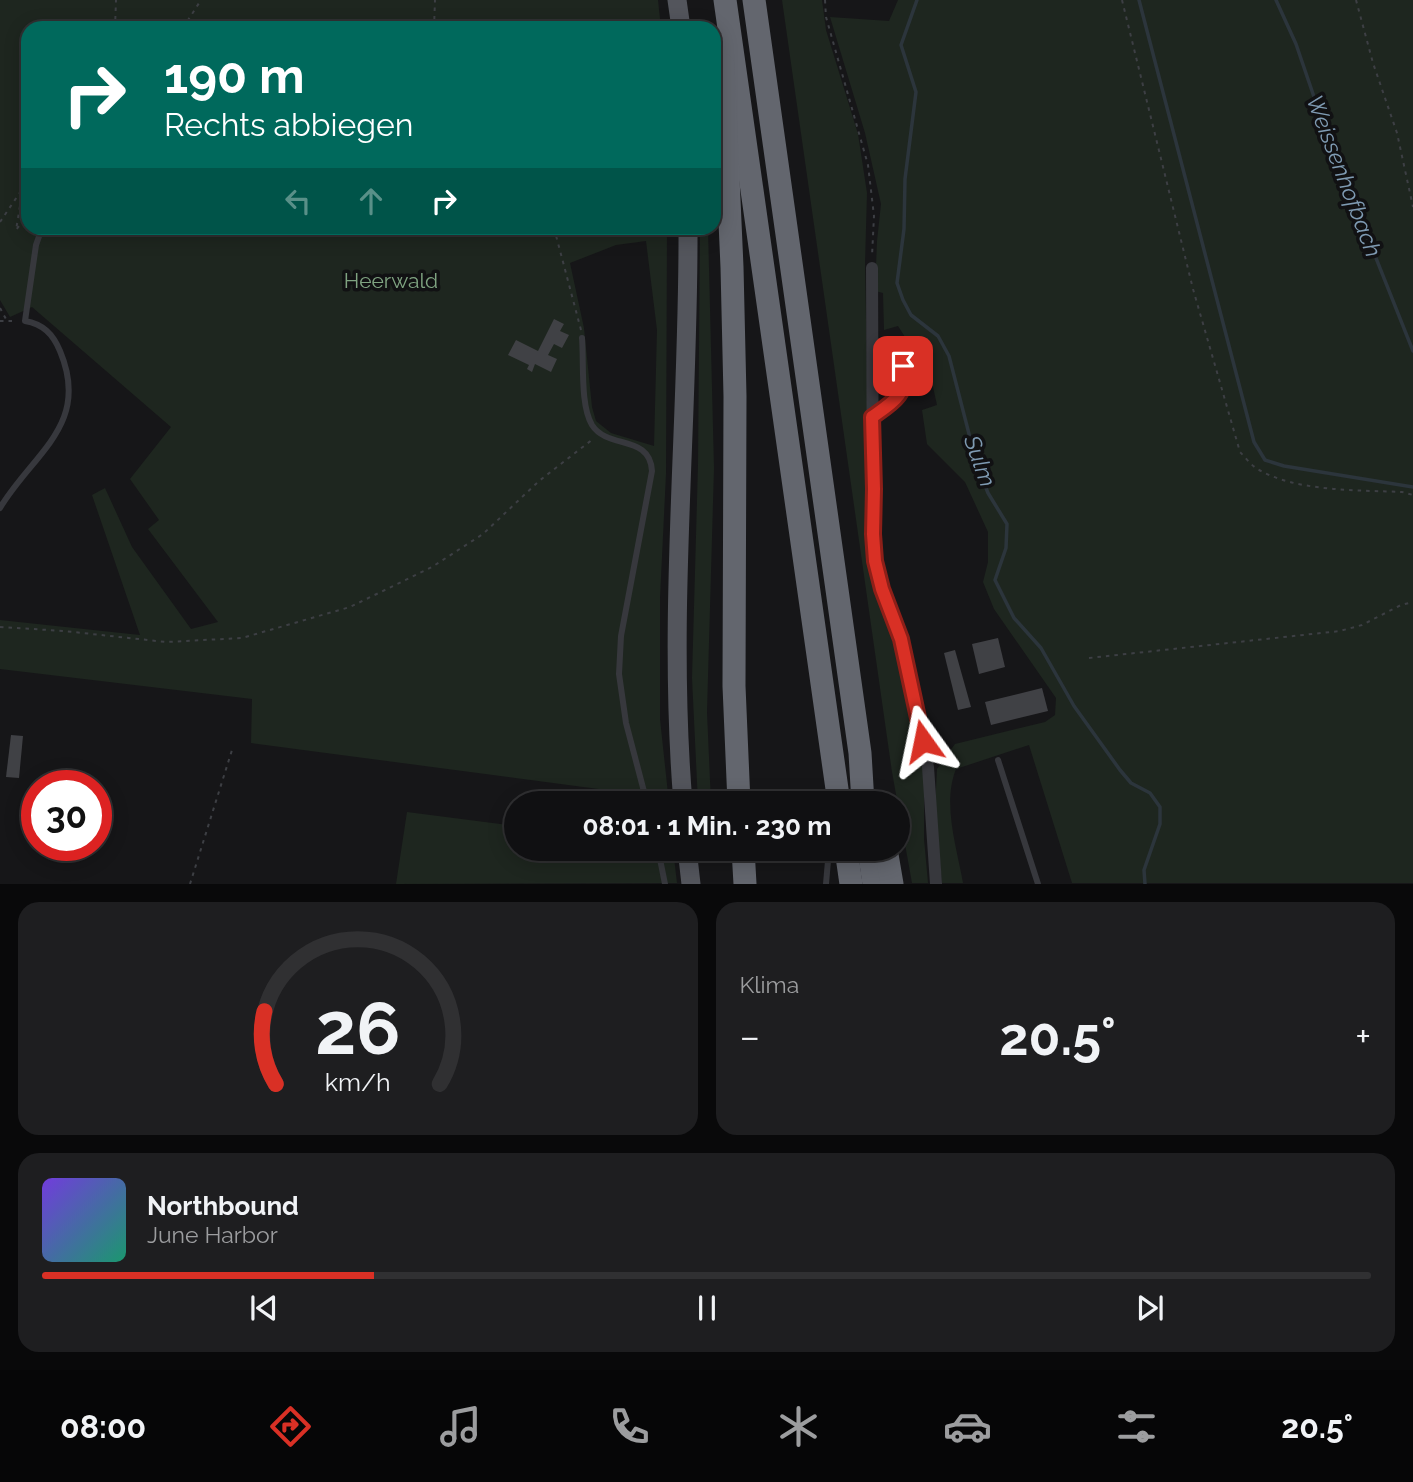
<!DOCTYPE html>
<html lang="de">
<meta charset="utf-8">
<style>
body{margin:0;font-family:Raleway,sans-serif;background:#1e1e20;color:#f1f3f6;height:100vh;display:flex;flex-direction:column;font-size:26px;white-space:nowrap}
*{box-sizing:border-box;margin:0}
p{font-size:23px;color:#9c9d9f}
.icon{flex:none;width:38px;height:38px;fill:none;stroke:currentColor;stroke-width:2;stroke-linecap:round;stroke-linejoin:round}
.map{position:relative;height:884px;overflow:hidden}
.side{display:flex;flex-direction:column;gap:18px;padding:18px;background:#09090a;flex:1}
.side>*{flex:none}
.hud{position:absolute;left:21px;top:21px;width:700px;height:214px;border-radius:21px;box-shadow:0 4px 18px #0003,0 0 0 2px #303032;background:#00695c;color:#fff;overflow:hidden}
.speed{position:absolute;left:21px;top:770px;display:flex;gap:14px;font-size:35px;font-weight:700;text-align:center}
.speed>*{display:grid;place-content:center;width:91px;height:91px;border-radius:50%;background:#101012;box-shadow:0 4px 18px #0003,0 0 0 2px #303032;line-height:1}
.speed .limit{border:10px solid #d22;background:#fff;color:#111}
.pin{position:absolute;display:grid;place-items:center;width:60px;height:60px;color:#fff;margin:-30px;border-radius:14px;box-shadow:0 4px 10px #0006}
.me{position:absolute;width:77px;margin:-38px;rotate:348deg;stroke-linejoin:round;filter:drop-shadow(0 0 5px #0008)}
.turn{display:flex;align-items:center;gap:24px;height:147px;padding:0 28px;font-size:32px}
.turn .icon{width:91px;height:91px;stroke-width:2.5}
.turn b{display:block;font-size:49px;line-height:60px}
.lanes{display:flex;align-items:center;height:66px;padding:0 28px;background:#0003;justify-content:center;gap:35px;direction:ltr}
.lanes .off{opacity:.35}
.big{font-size:52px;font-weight:700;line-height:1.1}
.side .widget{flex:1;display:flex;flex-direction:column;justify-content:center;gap:10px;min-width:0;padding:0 24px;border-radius:21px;background:#1e1e20}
.side .dial{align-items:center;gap:0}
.dial svg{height:182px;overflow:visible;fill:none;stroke:#303032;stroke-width:7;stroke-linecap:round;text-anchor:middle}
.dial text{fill:#f1f3f6;stroke:none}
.song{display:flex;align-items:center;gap:21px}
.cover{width:84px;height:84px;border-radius:10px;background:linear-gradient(135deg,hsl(260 70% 55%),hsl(160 70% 35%))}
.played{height:7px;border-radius:4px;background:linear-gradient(90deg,#d93025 25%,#303032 25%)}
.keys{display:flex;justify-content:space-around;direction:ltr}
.heat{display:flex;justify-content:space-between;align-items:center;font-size:38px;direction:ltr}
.side .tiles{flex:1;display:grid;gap:18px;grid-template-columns:1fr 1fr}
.widget:last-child{grid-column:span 2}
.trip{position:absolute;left:504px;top:791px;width:406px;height:70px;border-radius:35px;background:#101012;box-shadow:0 4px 18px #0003,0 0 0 2px #303032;font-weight:700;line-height:70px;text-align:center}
.dock{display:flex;height:112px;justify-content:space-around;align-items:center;background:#060607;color:#9c9d9f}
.dock .icon{width:49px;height:49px}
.dock .on{color:#d93025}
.dock b{font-size:32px;color:#f1f3f6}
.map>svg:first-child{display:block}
.green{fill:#1e261f;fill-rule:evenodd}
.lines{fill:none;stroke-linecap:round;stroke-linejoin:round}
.stream{stroke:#2c353c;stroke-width:3.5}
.building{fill:#404145}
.path{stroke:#3d3f44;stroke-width:2;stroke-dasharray:3.5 5;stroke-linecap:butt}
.lane{stroke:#37383d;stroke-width:6}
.street{stroke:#37383d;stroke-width:12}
.primary{stroke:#53555c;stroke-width:19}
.highway{stroke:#63666e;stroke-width:23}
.route-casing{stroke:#8d1f18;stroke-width:18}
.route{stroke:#d93025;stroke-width:12}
.labels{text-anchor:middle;stroke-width:7;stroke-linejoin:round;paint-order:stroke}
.park-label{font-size:21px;fill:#7fa381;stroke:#111113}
.water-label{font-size:23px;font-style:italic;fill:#7f9bb3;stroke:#111113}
</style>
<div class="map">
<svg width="1413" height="884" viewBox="0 0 1413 884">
<rect width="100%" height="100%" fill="#161618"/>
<g class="green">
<path d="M0,0h658l3,28h-633v200h639l-1,246 -6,124v121l9,84h-16l-2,-7 -400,-53 1,-44 -252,-30v-49l140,15 -48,-140 13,-7 27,59 59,82 27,-7 -70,-93 11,-9 -29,-41 41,-52 -139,-120 -22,10 -10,-17zM646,241l11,89 -3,116 -43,-13 -15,-12 -4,-14 -8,-79 -14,-65 46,-18z"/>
<path d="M782,0h40l4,30 32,104 9,59 -2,71 4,220 -2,58 5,24 25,76 27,124v73l4,44h-16l-20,-111z"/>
<path d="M898,0h515v883h-341l-43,-138 -73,24c-14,35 1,79 7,114h-21l-7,-74 2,-40 18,-25 90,-22 10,-7 1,-17 -62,-89 -11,-27 5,-20v-30l-23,-50 -38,-38 -5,-34 15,-5 -6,-27 -33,-52 -14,4 -1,-37 -8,-2 2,-50 4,-37 -16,-71 -35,-116 59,4z"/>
<path d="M700,228h8l6,240 -7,244 4,91h-13l-6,-125 6,-213z"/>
<path d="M407,812l109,14v23h157l4,34 -281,1z"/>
</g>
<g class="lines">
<g class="stream">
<path d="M917,0l-16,45 15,47 -11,87 -1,50 -7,54 6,17 8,15 27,21 11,20 28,109 11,28 19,31 -1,24 -11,32 19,38 27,30 33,58 46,64 11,13 19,10 10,14v17l-16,46 1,14"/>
<path d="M1139,0l115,442 11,18 19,6 129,21"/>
<path d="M1276,0l20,44 31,91 86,216"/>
</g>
</g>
<g class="building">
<path d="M554,319l10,5 -4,7 9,4 -7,13 -8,-4 -6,11 9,4 -6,13 -16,-8 -3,8 -5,-3 2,-4 -21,-10 8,-15 22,11z"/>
<path d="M998,638l7,29 -26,7 -7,-30z"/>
<path d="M955,650l16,57 -13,3 -14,-57z"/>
<path d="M1042,688l6,23 -57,14 -6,-23z"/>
<path d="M11,735l12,1 -4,42 -13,-1z"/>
</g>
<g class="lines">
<g class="path">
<path d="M825,0l1,17 42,148 6,51 -2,40"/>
<path d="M1122,0l71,289 47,163c5,5 10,12 16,16 37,24 103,22 146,24l11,3"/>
<path d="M1356,0l17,63 24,70 16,74"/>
<path d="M115,28l1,-28"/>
<path d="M183,28l18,-28"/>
<path d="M434,28l1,-28"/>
<path d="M0,222l23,-34 -7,42 12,-16"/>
<path d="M554,228l27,102"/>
<path d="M0,308l7,13"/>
<path d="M0,321h17"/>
<path d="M0,627l64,4 102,11 76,-4 108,-31 82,-40 51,-33 56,-53 54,-42"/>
<path d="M1089,658l251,-27 22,-6 39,-20 12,-3"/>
<path d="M190,884l42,-134"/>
</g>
<g class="lane">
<path d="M582,338c2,24 -2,67 10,87 16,25 58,9 60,46l-31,165 -2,38 7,49 21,80"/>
<path d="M872,346l17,3c27,33 17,45 -15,67"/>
<path d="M0,508c33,-55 91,-83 60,-157 -7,-17 -17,-27 -35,-30l11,-76 6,-17"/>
<path d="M998,760l40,124"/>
<path d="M658,849l7,35"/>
<path d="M826,884l3,-35"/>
</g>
<path class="street" d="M872,268l1,266 2,27 7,27 19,51 27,128 8,117"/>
<g class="primary">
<path d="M677,0l4,28"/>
<path d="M683,803c-16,-192 6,-383 5,-575"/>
<path d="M687,849l4,35"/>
</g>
<g class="highway">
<path d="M725,0l114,803"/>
<path d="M754,0l106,753 3,50"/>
<path d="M723,65l9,202 3,129 -1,290 5,117"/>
<path d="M743,849l2,35"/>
<path d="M846,849l5,35"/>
<path d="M869,849l5,35"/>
<path d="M886,849l6,35"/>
</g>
</g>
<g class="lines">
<g class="route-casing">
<path id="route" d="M903,366c7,27 -11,37 -31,51l2,72 -1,45 2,27 7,28 19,50 22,102"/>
</g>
<use href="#route" class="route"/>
</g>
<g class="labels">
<g class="park-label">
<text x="391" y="288">Heerwald</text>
</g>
<g class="water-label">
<text transform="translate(1344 176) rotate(69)" y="8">Weissenhofbach</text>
<text transform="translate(980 461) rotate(70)" y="8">Sulm</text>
</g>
</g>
</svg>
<div class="speed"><div class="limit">30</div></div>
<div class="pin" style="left:903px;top:366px;background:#d93025"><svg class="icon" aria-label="arrive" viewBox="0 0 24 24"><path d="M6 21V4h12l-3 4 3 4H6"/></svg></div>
<svg class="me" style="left:923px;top:741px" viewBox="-20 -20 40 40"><path d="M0-17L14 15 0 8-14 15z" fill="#d93025" stroke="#fff" stroke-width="4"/></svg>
<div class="trip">08:01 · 1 Min. · 230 m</div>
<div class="hud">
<div class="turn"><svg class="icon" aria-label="right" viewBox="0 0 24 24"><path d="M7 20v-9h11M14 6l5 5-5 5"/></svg><div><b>190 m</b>Rechts abbiegen</div></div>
<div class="lanes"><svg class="icon off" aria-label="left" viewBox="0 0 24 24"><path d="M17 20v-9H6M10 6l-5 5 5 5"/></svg><svg class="icon off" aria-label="ahead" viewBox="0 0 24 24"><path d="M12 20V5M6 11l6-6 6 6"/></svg><svg class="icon" aria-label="right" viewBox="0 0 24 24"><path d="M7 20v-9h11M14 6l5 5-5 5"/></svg></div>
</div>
</div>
<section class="side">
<div class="tiles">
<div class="widget dial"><svg viewBox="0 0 100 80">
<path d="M14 69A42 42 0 1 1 86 69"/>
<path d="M14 69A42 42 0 0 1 9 37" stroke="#d93025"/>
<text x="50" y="56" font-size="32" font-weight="700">26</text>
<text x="50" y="72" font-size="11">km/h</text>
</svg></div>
<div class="widget"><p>Klima</p>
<div class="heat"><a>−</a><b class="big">20.5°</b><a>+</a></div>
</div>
<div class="widget">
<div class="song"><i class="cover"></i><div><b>Northbound</b><p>June Harbor</p></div></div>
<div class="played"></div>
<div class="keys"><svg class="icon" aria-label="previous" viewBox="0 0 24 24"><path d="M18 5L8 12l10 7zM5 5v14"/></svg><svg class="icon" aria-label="pause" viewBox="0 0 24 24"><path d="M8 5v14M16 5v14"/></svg><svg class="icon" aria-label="next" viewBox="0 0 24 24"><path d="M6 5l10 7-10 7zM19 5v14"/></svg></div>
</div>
</div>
</section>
<nav class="dock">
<b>08:00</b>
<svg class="icon on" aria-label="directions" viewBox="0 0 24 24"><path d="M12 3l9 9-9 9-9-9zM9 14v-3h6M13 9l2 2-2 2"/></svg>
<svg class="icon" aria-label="music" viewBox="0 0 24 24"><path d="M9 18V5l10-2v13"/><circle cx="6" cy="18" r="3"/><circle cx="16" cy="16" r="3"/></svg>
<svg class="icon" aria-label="phone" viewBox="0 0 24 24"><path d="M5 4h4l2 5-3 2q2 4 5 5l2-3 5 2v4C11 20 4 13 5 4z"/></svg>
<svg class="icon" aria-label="climate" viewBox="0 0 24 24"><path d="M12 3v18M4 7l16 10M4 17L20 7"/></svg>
<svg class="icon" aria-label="car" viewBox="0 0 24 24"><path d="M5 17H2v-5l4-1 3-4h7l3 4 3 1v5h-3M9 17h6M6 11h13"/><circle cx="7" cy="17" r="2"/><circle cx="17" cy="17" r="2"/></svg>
<svg class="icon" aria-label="filters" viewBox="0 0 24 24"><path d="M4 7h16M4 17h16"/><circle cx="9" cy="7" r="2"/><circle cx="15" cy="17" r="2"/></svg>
<b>20.5°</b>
</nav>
